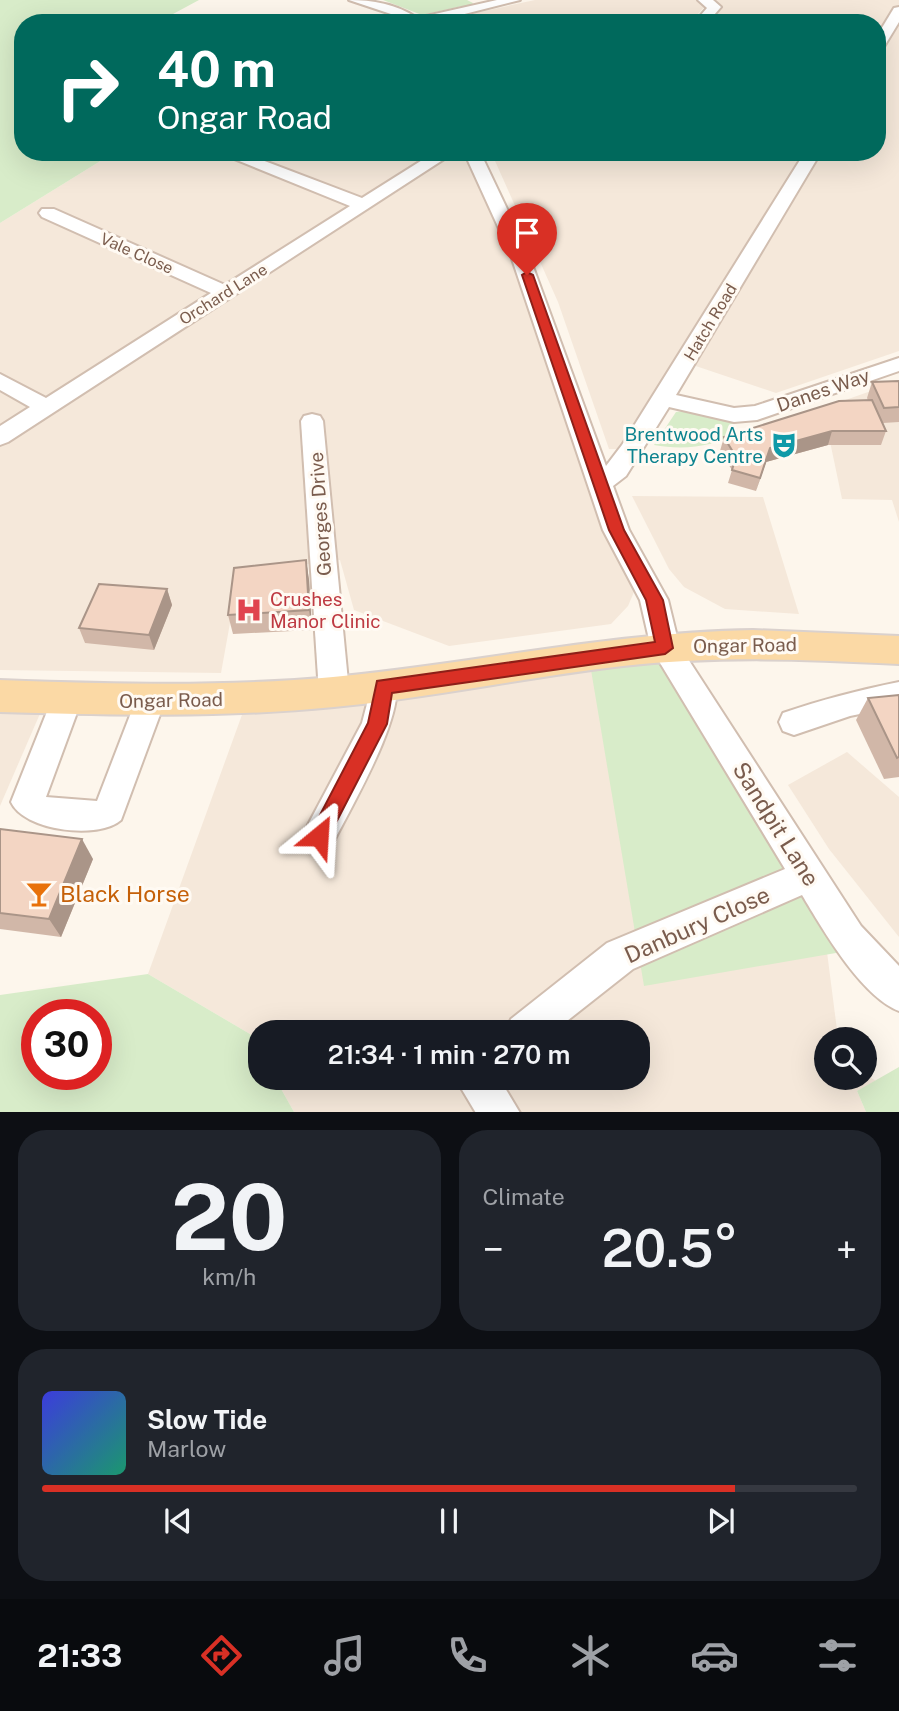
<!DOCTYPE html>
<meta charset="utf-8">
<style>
body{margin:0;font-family:"Public Sans",sans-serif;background:#20242c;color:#f1f3f6;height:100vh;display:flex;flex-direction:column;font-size:26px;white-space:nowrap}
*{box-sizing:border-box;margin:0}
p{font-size:23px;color:#9ea1a6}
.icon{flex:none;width:38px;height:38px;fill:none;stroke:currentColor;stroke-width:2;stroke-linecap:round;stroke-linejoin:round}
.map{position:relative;height:1112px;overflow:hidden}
.side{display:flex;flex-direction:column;gap:18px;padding:18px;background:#0d0f14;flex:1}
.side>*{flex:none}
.top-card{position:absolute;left:14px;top:14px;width:872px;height:147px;border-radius:28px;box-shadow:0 7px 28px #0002;background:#00695c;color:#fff;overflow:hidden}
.fabs{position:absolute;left:814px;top:1027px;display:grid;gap:14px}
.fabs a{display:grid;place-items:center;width:63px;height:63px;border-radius:50%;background:#171b24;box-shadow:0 7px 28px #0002;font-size:35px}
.speed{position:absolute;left:21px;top:999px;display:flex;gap:14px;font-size:35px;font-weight:700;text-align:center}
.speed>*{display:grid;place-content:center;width:91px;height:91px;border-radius:50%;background:#171b24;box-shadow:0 7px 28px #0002;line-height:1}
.speed .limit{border:10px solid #d22;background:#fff;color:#111}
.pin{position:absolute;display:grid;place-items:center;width:60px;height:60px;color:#fff;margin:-72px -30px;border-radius:50% 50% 50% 0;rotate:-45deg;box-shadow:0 0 7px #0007}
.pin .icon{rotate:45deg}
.me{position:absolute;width:77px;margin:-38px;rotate:27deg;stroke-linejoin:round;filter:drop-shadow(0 0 5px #0008)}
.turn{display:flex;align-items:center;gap:24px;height:147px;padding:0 28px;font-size:32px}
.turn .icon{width:91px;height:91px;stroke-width:2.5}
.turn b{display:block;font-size:49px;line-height:60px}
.big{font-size:52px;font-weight:600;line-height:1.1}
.side .card{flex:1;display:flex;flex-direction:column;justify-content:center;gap:10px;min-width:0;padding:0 24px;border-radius:28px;background:#20242c}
.side .dial{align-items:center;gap:0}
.dial b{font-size:91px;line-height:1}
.song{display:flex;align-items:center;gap:21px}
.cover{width:84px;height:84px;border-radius:10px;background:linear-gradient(135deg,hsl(240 70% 55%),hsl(160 70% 35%))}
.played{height:7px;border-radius:4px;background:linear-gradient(90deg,#d93025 85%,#363941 85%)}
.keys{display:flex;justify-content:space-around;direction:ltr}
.heat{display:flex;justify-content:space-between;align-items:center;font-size:38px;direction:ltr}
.side .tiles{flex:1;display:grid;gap:18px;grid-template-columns:1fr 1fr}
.card:last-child{grid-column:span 2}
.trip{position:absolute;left:248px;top:1020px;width:402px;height:70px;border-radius:28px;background:#171b24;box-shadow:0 7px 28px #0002;font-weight:600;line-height:70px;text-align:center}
.menu{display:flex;height:112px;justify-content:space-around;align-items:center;background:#090b0e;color:#9ea1a6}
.menu .icon{width:49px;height:49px}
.menu .active{color:#d93025}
.menu b{font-size:32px;color:#f1f3f6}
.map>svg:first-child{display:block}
.residential{fill:#f5e8da}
.green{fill:#d8ecc9;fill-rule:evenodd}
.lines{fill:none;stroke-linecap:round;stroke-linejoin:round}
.minor-casing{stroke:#d1beb0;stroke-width:4}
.major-casing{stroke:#dad1cd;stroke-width:4}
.minor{fill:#fff;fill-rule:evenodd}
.major{fill:#fbd9a5;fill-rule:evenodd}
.wall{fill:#d1b7a8}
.shaded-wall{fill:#aa9588}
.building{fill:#f3d5c3;stroke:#aa9588;stroke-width:2}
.route{fill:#d93025;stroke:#8d1f18;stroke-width:2}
.labels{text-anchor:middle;stroke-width:6;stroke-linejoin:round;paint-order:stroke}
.far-street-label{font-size:16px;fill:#7a5c4d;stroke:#fffaf3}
.street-label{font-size:19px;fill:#7a5c4d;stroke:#fffaf3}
.culture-label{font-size:19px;fill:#0d838f;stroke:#fffaf3;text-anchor:end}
.health-label{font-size:19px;fill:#be3a42;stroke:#fffaf3;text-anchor:start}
.near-street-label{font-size:23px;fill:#7a5c4d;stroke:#fffaf3}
.near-food-label{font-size:23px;fill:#c56008;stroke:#fffaf3;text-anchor:start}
</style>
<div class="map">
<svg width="899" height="1113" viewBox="0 0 899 1113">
<rect width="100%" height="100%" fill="#fdf6ec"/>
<g class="residential">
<path d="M535,0h161l10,5 -16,18 -257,-1z"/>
<path d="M712,0h187v351l-123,42 -101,-34 -58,90h-8l-51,-147 -67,-150h386v-129h-168l14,-16z"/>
<path d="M115,152h349l44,87 120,332 6,21 -6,14 -17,18 -162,22 -95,-36 -14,-50 -101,13 -18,100 -221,-3v-447z"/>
<path d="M899,381v141l-7,-22 -50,-1 -19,-91z"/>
<path d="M632,496l131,1 36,117 -74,-5 -41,-22 -15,-18z"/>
<path d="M650,661l172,252 15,117 -2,9 -9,1v38h38l1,-4 11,7 -19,10 9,21h-572l-19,-34h364v-46h-378v21l-11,-19 -102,-60 95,-262 209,-21z"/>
<path d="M42,709l-42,97v-96z"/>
<path d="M847,752l52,45v140l-70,-88 -41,-64z"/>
</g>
<g class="green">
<path d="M0,0h199l-39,21 2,2h-139v129h92l-115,71z"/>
<path d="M383,0h84l6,3 -4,7 -7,-4 -40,9z"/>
<path d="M692,410l39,9 7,12c-23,17 -57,19 -84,14l22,-33z"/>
<path d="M665,648l194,301 -215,37 -55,-328z"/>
<path d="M148,974l102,60 11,19v25h14l19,34h-294v-117zM37,1015h59v59h-59z"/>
<path d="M899,1067v45h-33l-9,-21z"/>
</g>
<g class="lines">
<g class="minor-casing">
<g id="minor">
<path d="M349,0c23,0 48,4 68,18l80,-18h23l-91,23h-22l-10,-7z"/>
<path d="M698,0h15l8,7 -14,16h-13l13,-15z"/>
<path d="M899,7v15l-17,28 -5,1v-15l17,-28z"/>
<path d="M217,152h24l121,46 73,-46h20l-447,290 -8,3v-19l30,-19 -30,-17v-16l46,24 165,-105 -169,-76 -3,-4 3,-4h12l171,76 125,-79z"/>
<path d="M464,152h16l48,101 78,213 16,-21 183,-293h16l-145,243 58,13 21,-2 144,-48v13l-142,49 -23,2 -65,-15 -43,69 -13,10 16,44 39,70 11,45 182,281 38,40v45c-38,-15 -76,-81 -97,-116l-169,74 -80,63h-48l6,-13 96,-76 178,-74 -134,-221 -11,-48 -37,-70 -93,-277z"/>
<path d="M312,414l8,2 3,5 26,271 -5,9 -10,3 -10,-3 -5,-9 -18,-271 3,-5z"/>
<path d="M384,674l10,3c16,32 -47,137 -63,170l-12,4 -12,-4 -5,-11 60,-113 12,-46z"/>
<path d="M899,682v24l-49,10 -56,19 -11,-4 -4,-9 4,-9c38,-13 76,-23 116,-31z"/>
<path d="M67,687l11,3 4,9 -36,98 51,4 42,-109 11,-3 11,3 4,9 -44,119c-22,20 -97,11 -110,-18l41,-103 4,-9z"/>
<path d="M455,1078h44l21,35h-44z"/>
</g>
</g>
<g class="major-casing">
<path id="major" d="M753,630l146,6v28c-92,-5 -184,-8 -276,2 -96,11 -192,32 -289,41 -111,11 -223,8 -334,5v-32c111,4 222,7 333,-3 141,-13 278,-45 420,-47z"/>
</g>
<use href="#minor" class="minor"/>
<use href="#major" class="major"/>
</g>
<g class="wall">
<path d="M899,381v41l-16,1 3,8 -5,14h-53l-62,17 -10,29 -28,-8 4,-13 -12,-19 4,-14 144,-37 -1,-2 5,-16z"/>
<path d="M306,560l3,20 3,50 -79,4 -5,-19z"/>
<path d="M167,589l5,16 -18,45 -69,-7 -6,-15z"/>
<path d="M899,695v82l-15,2 -28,-59 12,-22z"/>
<path d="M0,829l93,30 -32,78 -61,-8z"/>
</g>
<g class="shaded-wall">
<path d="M832,431l-4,14 -62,17 -10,29 14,-43z"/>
<path d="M306,560l3,20 3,50 -3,-20z"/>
<path d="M167,589l5,16 -18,45 -5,-15z"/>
<path d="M82,839l11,20 -32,78 -12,-18z"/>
</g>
<g class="building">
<path d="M899,381v26l-15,1 -12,-26z"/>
<path d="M872,400l14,31h-54l-62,17 -10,30 -28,-8 4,-13 -12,-20 115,-36z"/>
<path d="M306,560l3,50 -81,5 6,-47z"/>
<path d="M99,584l68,5 -18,46 -70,-7z"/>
<path d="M899,695v62l-2,1 -29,-60z"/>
<path d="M0,829l82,10 -33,80 -49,-6z"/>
</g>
<path class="route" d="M527,272l6,3 91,255 39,70 10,48 -8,6 -273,39 -5,31 -61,118 -7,3 -7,-3 -3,-6 59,-113 9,-42 278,-39 -9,-42 -37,-70 -87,-255z"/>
<defs>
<g id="theatre-bare" transform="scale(2.1)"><path d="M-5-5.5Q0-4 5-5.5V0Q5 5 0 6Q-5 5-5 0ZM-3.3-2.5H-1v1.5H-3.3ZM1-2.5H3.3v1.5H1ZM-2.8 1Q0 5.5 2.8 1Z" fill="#0f9aa8" stroke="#fffaf3" stroke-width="2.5" paint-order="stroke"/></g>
<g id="hospital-bare" transform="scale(2.1)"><path d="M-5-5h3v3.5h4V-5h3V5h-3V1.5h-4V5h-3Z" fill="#e0444e" stroke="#fffaf3" stroke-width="2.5" paint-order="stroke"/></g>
<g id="bar-bare" transform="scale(2.1)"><path d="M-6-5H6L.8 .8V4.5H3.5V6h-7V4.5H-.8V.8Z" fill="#e8710a" stroke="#fffaf3" stroke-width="2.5" paint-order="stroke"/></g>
</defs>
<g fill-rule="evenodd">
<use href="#theatre-bare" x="784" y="445"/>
<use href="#hospital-bare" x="249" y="610"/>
<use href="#bar-bare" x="39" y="894"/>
</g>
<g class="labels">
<g class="far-street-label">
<text transform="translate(137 253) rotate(24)" y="6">Vale Close</text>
<text transform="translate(223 294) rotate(-32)" y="6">Orchard Lane</text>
<text transform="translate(710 322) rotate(-59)" y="6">Hatch Road</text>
</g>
<g class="street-label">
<text transform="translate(823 390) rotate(-19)" y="7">Danes Way</text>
<text transform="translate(320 514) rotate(-94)" y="7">Georges Drive</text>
<text transform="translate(745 645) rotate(-1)" y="7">Ongar Road</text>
<text transform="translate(171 700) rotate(-1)" y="7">Ongar Road</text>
</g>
<g class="culture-label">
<text x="763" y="441">Brentwood Arts<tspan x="763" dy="22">Therapy Centre</tspan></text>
</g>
<g class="health-label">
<text x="270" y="606">Crushes<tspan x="270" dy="22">Manor Clinic</tspan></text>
</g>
<g class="near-street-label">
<text transform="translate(776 824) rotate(58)" y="8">Sandpit Lane</text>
<text transform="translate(697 925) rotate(-24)" y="8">Danbury Close</text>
</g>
<g class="near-food-label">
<text x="60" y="902">Black Horse</text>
</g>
</g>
</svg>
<div class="fabs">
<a><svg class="icon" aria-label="search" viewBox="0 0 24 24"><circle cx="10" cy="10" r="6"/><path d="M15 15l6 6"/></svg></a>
</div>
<div class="speed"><div class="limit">30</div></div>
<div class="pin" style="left:527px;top:275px;background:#d93025"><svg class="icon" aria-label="arrive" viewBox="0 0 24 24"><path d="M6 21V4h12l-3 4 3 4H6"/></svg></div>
<svg class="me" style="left:319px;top:836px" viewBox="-20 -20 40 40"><path d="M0-17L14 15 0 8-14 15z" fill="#d93025" stroke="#fff" stroke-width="4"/></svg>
<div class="trip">21:34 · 1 min · 270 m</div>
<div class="top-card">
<div class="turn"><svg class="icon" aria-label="right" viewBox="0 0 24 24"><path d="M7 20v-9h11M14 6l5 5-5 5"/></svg><div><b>40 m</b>Ongar Road</div></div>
</div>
</div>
<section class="side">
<div class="tiles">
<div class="card dial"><b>20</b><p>km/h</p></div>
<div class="card"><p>Climate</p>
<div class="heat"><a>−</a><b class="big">20.5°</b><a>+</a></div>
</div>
<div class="card">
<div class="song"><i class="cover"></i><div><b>Slow Tide</b><p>Marlow</p></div></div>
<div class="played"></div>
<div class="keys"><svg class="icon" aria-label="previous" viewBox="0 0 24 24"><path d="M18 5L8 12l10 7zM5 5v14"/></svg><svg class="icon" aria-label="pause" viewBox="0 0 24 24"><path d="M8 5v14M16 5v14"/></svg><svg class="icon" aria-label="next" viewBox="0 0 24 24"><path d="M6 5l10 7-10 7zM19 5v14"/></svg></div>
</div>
</div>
</section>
<nav class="menu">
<b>21:33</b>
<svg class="icon active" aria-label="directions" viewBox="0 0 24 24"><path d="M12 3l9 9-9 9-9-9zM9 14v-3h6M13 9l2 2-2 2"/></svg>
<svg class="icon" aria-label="music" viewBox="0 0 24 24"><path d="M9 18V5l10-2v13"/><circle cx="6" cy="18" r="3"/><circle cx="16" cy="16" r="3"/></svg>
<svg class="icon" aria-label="phone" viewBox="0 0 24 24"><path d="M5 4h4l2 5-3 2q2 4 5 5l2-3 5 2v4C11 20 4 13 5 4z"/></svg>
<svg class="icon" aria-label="climate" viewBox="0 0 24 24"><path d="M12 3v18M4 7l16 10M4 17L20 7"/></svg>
<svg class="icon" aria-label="car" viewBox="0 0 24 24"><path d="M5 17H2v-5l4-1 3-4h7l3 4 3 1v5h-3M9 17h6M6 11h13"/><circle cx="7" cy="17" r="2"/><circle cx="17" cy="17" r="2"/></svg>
<svg class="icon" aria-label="filters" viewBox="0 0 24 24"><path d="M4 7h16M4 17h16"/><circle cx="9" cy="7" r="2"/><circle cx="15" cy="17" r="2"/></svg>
</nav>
